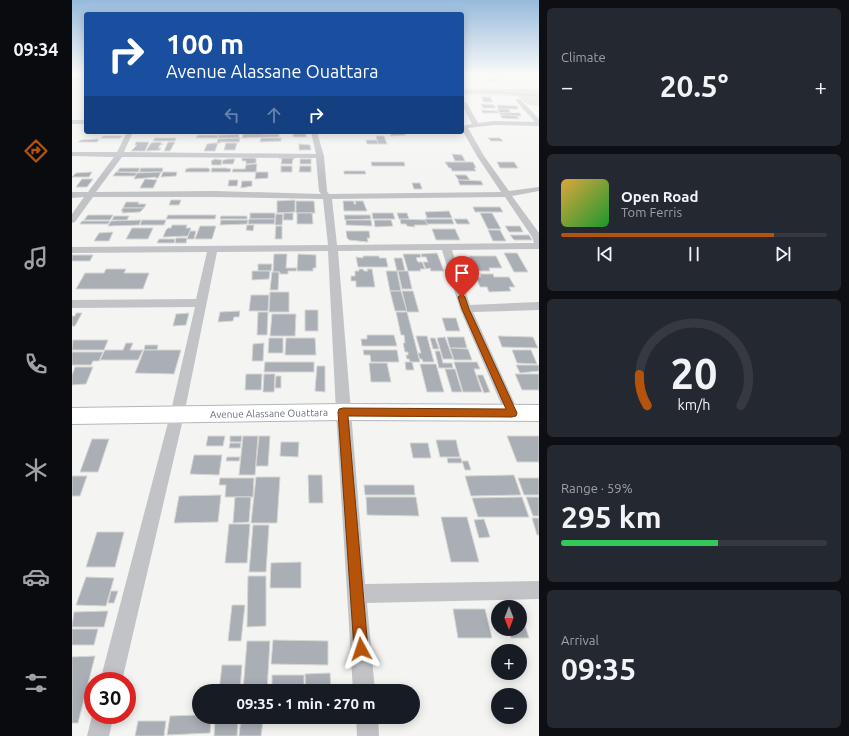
<!DOCTYPE html>
<meta charset="utf-8">
<style>
body{margin:0;font-family:Ubuntu,sans-serif;background:#242831;color:#f1f3f6;height:100vh;display:flex;flex-direction:column;font-size:15px;white-space:nowrap}
*{box-sizing:border-box;margin:0}
p{font-size:13px;color:#9ea1a6}
.icon{flex:none;width:22px;height:22px;fill:none;stroke:currentColor;stroke-width:2;stroke-linecap:round;stroke-linejoin:round}
.map{position:relative;flex:1;overflow:hidden}
.details{display:flex;flex-direction:column;gap:8px;padding:8px;background:#0d0f14;width:310px}
.details>*{flex:none}
.guide{position:absolute;left:12px;top:12px;width:380px;height:122px;border-radius:4px;box-shadow:0 2px 10px #0003;background:#1a4fa0;color:#fff;overflow:hidden}
.needle{width:26px;rotate:180deg}
.buttons{position:absolute;left:419px;top:600px;display:grid;gap:8px}
.buttons a{display:grid;place-items:center;width:36px;height:36px;border-radius:50%;background:#171b24;box-shadow:0 2px 10px #0003;font-size:20px}
.speed{position:absolute;left:12px;top:672px;display:flex;gap:8px;font-size:20px;font-weight:700;text-align:center}
.speed>*{display:grid;place-content:center;width:52px;height:52px;border-radius:50%;background:#171b24;box-shadow:0 2px 10px #0003;line-height:1}
.speed .limit{border:6px solid #d22;background:#fff;color:#111}
.pin{position:absolute;display:grid;place-items:center;width:34px;height:34px;color:#fff;margin:-41px -17px;border-radius:50% 50% 50% 0;rotate:-45deg;box-shadow:0 0 4px #0007}
.pin .icon{rotate:45deg}
.me{position:absolute;width:44px;margin:-22px;rotate:355deg;stroke-linejoin:round;filter:drop-shadow(0 0 3px #0008)}
.turn{display:flex;align-items:center;gap:14px;height:84px;padding:0 16px;font-size:18px}
.turn .icon{width:52px;height:52px;stroke-width:2.5}
.turn b{display:block;font-size:28px;line-height:34px}
.lanes{display:flex;align-items:center;height:38px;padding:0 16px;background:#0003;justify-content:center;gap:20px;direction:ltr}
.lanes .off{opacity:.35}
.big{font-size:30px;font-weight:600;line-height:1.1}
.details .tile{flex:1;display:flex;flex-direction:column;justify-content:center;gap:6px;min-width:0;padding:0 14px;border-radius:6px;background:#242831}
.details .dial{align-items:center;gap:0}
.dial svg{height:104px;overflow:visible;fill:none;stroke:#363941;stroke-width:7;stroke-linecap:round;text-anchor:middle}
.dial text{fill:#f1f3f6;stroke:none}
.song{display:flex;align-items:center;gap:12px}
.cover{width:48px;height:48px;border-radius:6px;background:linear-gradient(135deg,hsl(40 70% 55%),hsl(130 70% 35%))}
.played{height:4px;border-radius:2px;background:linear-gradient(90deg,#b45309 80%,#363941 80%)}
.keys{display:flex;justify-content:space-around;direction:ltr}
.heat{display:flex;justify-content:space-between;align-items:center;font-size:22px;direction:ltr}
.charge{height:6px;border-radius:3px;background:linear-gradient(90deg,#34c759 59%,#363941 0)}
.trip{position:absolute;left:120px;top:684px;width:228px;height:40px;border-radius:20px;background:#171b24;box-shadow:0 2px 10px #0003;font-weight:600;line-height:40px;text-align:center}
main{display:flex;flex:1;min-height:0}
.dock{display:flex;flex-direction:column;width:72px;justify-content:space-around;align-items:center;background:#090b0e;color:#9ea1a6}
.dock .icon{width:28px;height:28px}
.dock .current{color:#b45309}
.dock b{font-size:18px;color:#f1f3f6}
.map>svg:first-child{display:block}
.green{fill:#d5dbd3}
.lines{fill:none;stroke-linecap:round;stroke-linejoin:round}
.stream{stroke:#bdc3c9;stroke-width:2}
.building{fill:#aaaeb5;stroke:#d6d6d4}
.secondary-casing{stroke:#b3b6bb;stroke-width:2}
.street{fill:#c1c3c7;fill-rule:evenodd}
.secondary{fill:#fff;fill-rule:evenodd}
.route{fill:#b45309;stroke:#753606}
.labels{text-anchor:middle;stroke-width:4;stroke-linejoin:round;paint-order:stroke}
.street-label{font-size:10px;fill:#676f80;stroke:#fff}
</style>
<main>
<nav class="dock">
<b>09:34</b>
<svg class="icon current" aria-label="directions" viewBox="0 0 24 24"><path d="M12 3l9 9-9 9-9-9zM9 14v-3h6M13 9l2 2-2 2"/></svg>
<svg class="icon" aria-label="music" viewBox="0 0 24 24"><path d="M9 18V5l10-2v13"/><circle cx="6" cy="18" r="3"/><circle cx="16" cy="16" r="3"/></svg>
<svg class="icon" aria-label="phone" viewBox="0 0 24 24"><path d="M5 4h4l2 5-3 2q2 4 5 5l2-3 5 2v4C11 20 4 13 5 4z"/></svg>
<svg class="icon" aria-label="climate" viewBox="0 0 24 24"><path d="M12 3v18M4 7l16 10M4 17L20 7"/></svg>
<svg class="icon" aria-label="car" viewBox="0 0 24 24"><path d="M5 17H2v-5l4-1 3-4h7l3 4 3 1v5h-3M9 17h6M6 11h13"/><circle cx="7" cy="17" r="2"/><circle cx="17" cy="17" r="2"/></svg>
<svg class="icon" aria-label="filters" viewBox="0 0 24 24"><path d="M4 7h16M4 17h16"/><circle cx="9" cy="7" r="2"/><circle cx="15" cy="17" r="2"/></svg>
</nav>
<div class="map">
<svg width="467" height="736" viewBox="0 0 467 736">
<rect width="100%" height="100%" fill="#f4f5f2"/>
<path class="green" d="M390,89h77v17l-12,-2 -10,-8 -55,-2z"/>
<g class="lines">
<path class="stream" d="M390,92h35l42,4"/>
</g>
<g class="building">
<path d="M409,97h9l3,5h-9z"/>
<path d="M409,104l13,1 2,3h-13z"/>
<path d="M425,105l20,1 1,3h-19z"/>
<path d="M425,109h11l3,4h-11z"/>
<path d="M409,110l16,1 2,2h-16z"/>
<path d="M427,113h21l1,3 -20,-1z"/>
<path d="M428,115l17,1 2,3 -17,-1z"/>
<path d="M169,132h21l-1,2h18v3l-37,1 1,-4h2l1,-1 -6,1z"/>
<path d="M228,132h6v5h-13v-4z"/>
<path d="M318,132h14l2,3 -15,1z"/>
<path d="M167,134v4h-21l1,-3z"/>
<path d="M126,135h21l-2,3h-21z"/>
<path d="M31,136h19l-2,2h-19z"/>
<path d="M304,136h8l3,8h-9z"/>
<path d="M83,138h21l-1,3h-22z"/>
<path d="M168,138l-1,4h-18v-1l-1,2h-3l1,-4z"/>
<path d="M189,138h20v3l-21,1z"/>
<path d="M416,138h12l3,3h-12z"/>
<path d="M27,139l-2,3h-19l3,-2z"/>
<path d="M294,140h11l1,4h-11z"/>
<path d="M64,142h13l-4,9h-14l6,-6h-2z"/>
<path d="M89,142v2h3l-4,1 -2,3h3l-1,2 -14,1 5,-8z"/>
<path d="M96,142h7l-5,9h-6z"/>
<path d="M142,143h4l-3,8h-11l3,-7z"/>
<path d="M154,143h11l-2,7h-11z"/>
<path d="M227,144l11,1 1,5h-12z"/>
<path d="M380,154l10,1 3,6h-10z"/>
<path d="M170,158h14v5l-10,1v-3h-4z"/>
<path d="M207,158h16l-1,1h-1l-1,5h-11l1,-5z"/>
<path d="M143,159l7,1 -1,5h-9l-1,-4z"/>
<path d="M156,159h7l-2,5h-11l1,-4z"/>
<rect x="228" y="159" width="11" height="5"/>
<path d="M299,162h33l1,4h-33z"/>
<path d="M373,162h28l3,6h-2l2,3h-24l-1,-3h-2z"/>
<path d="M425,162h17l4,6h-18z"/>
<path d="M181,164h4l-1,8h-24l1,-3h12l1,-4z"/>
<rect x="209" y="166" width="11" height="6"/>
<path d="M228,166h11v6h-12z"/>
<path d="M48,168h20l-2,4h-21z"/>
<path d="M69,168h22l-1,4h-23z"/>
<path d="M118,168h17l3,1 -1,3h-24l1,-3z"/>
<path d="M140,168h14l5,1 -1,3h-19z"/>
<path d="M272,171h21l1,3h-22z"/>
<path d="M20,172l-3,5h-17l4,-4z"/>
<path d="M44,172l21,1 -2,3h-22z"/>
<path d="M89,172l-3,6h-3l1,-1 -22,2 3,-6z"/>
<path d="M91,172h14l-1,4 -15,1z"/>
<path d="M184,172h12v6l-13,1z"/>
<path d="M383,175h11l4,5h-11z"/>
<path d="M10,179h11l-6,8h-11z"/>
<path d="M73,179l12,1 -4,8h-13z"/>
<path d="M157,180h9l-1,6h-9z"/>
<path d="M386,180l23,1 2,4h-23z"/>
<path d="M170,181h10v5l-11,2z"/>
<path d="M340,183h8l2,6h-8z"/>
<path d="M99,200h10l-2,5h-10z"/>
<path d="M223,200v12l-18,1v-12z"/>
<path d="M224,201h18l1,12h-19z"/>
<path d="M271,201h11v3h2l-1,-3h8l4,10h-23z"/>
<path d="M54,202h13l-1,2h8l-2,4h-21z"/>
<path d="M401,207h27l3,5h-28z"/>
<path d="M51,208h21l-4,4 -18,1 1,-2h-2z"/>
<path d="M377,211l3,7h-25l-2,-6z"/>
<rect x="178" y="213" width="25" height="6"/>
<path d="M212,213h9v7h-10z"/>
<path d="M225,213h15l1,11h-16z"/>
<path d="M300,213h21l2,6h-22z"/>
<path d="M325,213h10l2,6h-10z"/>
<path d="M408,213h12l9,16h-13z"/>
<path d="M204,214h7l-1,11h-7z"/>
<path d="M16,215h25l-3,5h-26z"/>
<path d="M96,215h48l-1,4h-49z"/>
<path d="M272,215h26l1,4 -26,1z"/>
<path d="M42,216h15l-2,4h-15z"/>
<path d="M149,216h26v3h-27z"/>
<path d="M177,219h26l-1,5h-26z"/>
<path d="M328,219l26,1 2,5h-14l1,2 -8,-1 -1,-2h-5z"/>
<path d="M353,219h27l2,5h-27z"/>
<path d="M382,219h13l3,5h-13z"/>
<path d="M69,220l-2,5 -31,1 3,-5z"/>
<path d="M70,220h24l-2,5h-24z"/>
<path d="M149,220h27l-1,4 -27,1z"/>
<path d="M274,220h25l1,6 -26,-1z"/>
<path d="M302,220h17l2,6 -18,1z"/>
<path d="M10,221h28l-2,3h-28z"/>
<path d="M100,225h15l-1,3h5l-3,8 -25,1 3,-7 2,-2h3z"/>
<path d="M175,225h7l-1,6 -7,-1z"/>
<path d="M128,226h16l-4,13h-17z"/>
<path d="M204,226h6v13h-7z"/>
<path d="M433,226h15l3,6h-14z"/>
<path d="M60,228h21l-5,11h-22z"/>
<path d="M360,229h23l5,11h-24z"/>
<path d="M416,230h12l6,11h-13z"/>
<path d="M118,231h6l-2,8h-7z"/>
<path d="M274,231h23l1,7h-3l1,4 -19,-2 -2,-2z"/>
<path d="M41,232l-4,9h-15l5,-8z"/>
<path d="M438,235h19l3,5h-18z"/>
<path d="M104,238h11l-1,5h-11z"/>
<path d="M87,239h16l-1,4h-17z"/>
<path d="M365,253l7,18h-13l-1,-3 -4,1 -3,-7h5l-2,-5h-4l-1,-3z"/>
<path d="M432,253h13l11,19h-14z"/>
<path d="M202,254h13l-1,14h11l-1,3h-8v3h-8v-2h-7z"/>
<path d="M226,254l18,1v13h-3v3h-16z"/>
<path d="M331,254h17l1,3 -5,1 2,4h4l3,7h-5l1,2h-13z"/>
<path d="M0,255h21l-3,6h-18z"/>
<path d="M291,256h16v2h7l2,9h-30l-2,-10 7,1z"/>
<path d="M397,256h27l6,12h-13l1,3h-15z"/>
<path d="M322,258h8l3,13h-8z"/>
<path d="M186,264h14l-1,7h-13z"/>
<path d="M34,269h20l-2,4h25l-6,16h-67l9,-16h19z"/>
<path d="M287,269h4l1,2h4l-1,-2h5l3,18h-19v-6h-5v-5h4v-5h4z"/>
<path d="M180,271h18l-1,8 -17,1z"/>
<path d="M314,271h11l4,20h-11z"/>
<path d="M326,271h10l4,18h-10z"/>
<path d="M200,272h7l-1,18h-8z"/>
<path d="M408,274h13l1,3h15l6,10h-6l2,4 -22,1 -2,-5h-7l-4,-10h5z"/>
<path d="M318,291h11l6,20h-12z"/>
<path d="M330,291h11l6,21h-12z"/>
<path d="M198,292h19v20h-20z"/>
<path d="M179,295h18l-1,16h-19z"/>
<rect x="233" y="310" width="13" height="21"/>
<path d="M168,311l-1,6h-5l-1,4 -15,1 2,-10z"/>
<path d="M186,312h10l-1,23h-10z"/>
<path d="M324,312h11l13,50h-10l-1,-3h-2l-1,-4h2v-3h-3l-2,-9h2l-1,-8h-3z"/>
<path d="M4,313h6l-7,13h-3v-10h3z"/>
<path d="M117,313l-3,12 -13,1 3,-12z"/>
<path d="M200,314h24l-1,22h-25z"/>
<path d="M370,318h14l4,13h-14z"/>
<path d="M295,335h27l3,11h-35l-1,-7h6z"/>
<path d="M344,336h11l7,26h-11l-1,-3h-2l-2,-6h3z"/>
<path d="M426,336l35,1 5,11 -36,-1z"/>
<path d="M373,337l8,22h-10l-6,-21z"/>
<path d="M375,337h17l3,11h-17z"/>
<path d="M197,338h14v15h-15z"/>
<path d="M214,338h29l1,17h-31z"/>
<path d="M358,338h5l4,11h-6z"/>
<path d="M1,340h35l-4,10h-32z"/>
<path d="M54,343h7l-3,7h13l-5,10h-38l5,-10h18z"/>
<path d="M192,343l-1,18h-11l1,-17z"/>
<path d="M73,345h13l-1,5h-13z"/>
<path d="M378,348l18,1 4,11h-18z"/>
<path d="M72,350h37l-7,24 -39,-1z"/>
<path d="M291,350h34l2,12h-28l-1,-7h-6z"/>
<path d="M440,350h19l6,14 -20,-1z"/>
<path d="M363,351h5l3,12h9l1,5h-14z"/>
<path d="M0,352h31l-4,9h-6l-2,4h-19z"/>
<path d="M193,362h49v10h-50z"/>
<path d="M333,362h7l2,8h-8z"/>
<path d="M382,362h23l3,7h-6l8,23h-19z"/>
<path d="M297,363h18l4,19h-20z"/>
<path d="M348,364h16l8,28h-17z"/>
<path d="M444,365h23v6l-19,2z"/>
<path d="M245,366h8v26l-10,-1z"/>
<path d="M3,367h18l-7,17 -14,1v-10z"/>
<path d="M373,369h10l7,23h-10z"/>
<path d="M174,374h16l-1,16h-16z"/>
<path d="M192,374h11l-1,18h-11z"/>
<path d="M443,374h24v16h-17z"/>
<path d="M405,375h6l7,17 -6,1z"/>
<path d="M204,376h5v12h-6z"/>
<path d="M136,436h17l-2,10h-17z"/>
<path d="M158,436h12l-1,6h-11z"/>
<path d="M171,436h15l-3,39h-16z"/>
<path d="M187,436h11l-2,30h-12z"/>
<path d="M435,436h32v26h-22z"/>
<path d="M20,439h17l-11,33h-18z"/>
<path d="M364,440h20l4,17h-20z"/>
<path d="M209,442h18l-1,15 -18,-1z"/>
<path d="M158,443h11l-1,5h-11z"/>
<path d="M338,443h18l3,15h-18z"/>
<path d="M122,455h28l-3,20 -29,-1z"/>
<path d="M155,457h13l-1,4h-13z"/>
<path d="M375,458h14l1,5h-14z"/>
<path d="M390,461h6l3,9h-6z"/>
<path d="M236,475h14l1,28h-14z"/>
<path d="M442,475l7,20 -50,1 -6,-20z"/>
<path d="M0,476h15l-7,20h-8z"/>
<path d="M184,477h24l-3,46h-26z"/>
<path d="M148,478h34l-1,19h-28l1,-12h-7z"/>
<path d="M446,478h21v17h-15z"/>
<path d="M292,485h50l1,10h-50z"/>
<path d="M149,495l-3,27 -44,1 5,-27z"/>
<path d="M163,497h16l-2,25 -16,1z"/>
<path d="M294,497h50l3,19 -52,-1z"/>
<path d="M450,497l7,20h-51l-6,-19z"/>
<path d="M454,497h13v19h-6z"/>
<path d="M369,517h26l12,45h-28z"/>
<path d="M460,518h7v17h-2z"/>
<path d="M412,519l6,18 -11,1 -5,-18z"/>
<path d="M157,524h21l-3,39h-22z"/>
<path d="M181,525h16l-3,47h-17z"/>
<path d="M25,532h27l-9,35h-29z"/>
<path d="M229,562v26h-31l1,-25z"/>
<path d="M176,576h18v50l-19,1z"/>
<path d="M14,577l28,1 -8,28 -30,-1z"/>
<path d="M39,591h7l-4,12h-6z"/>
<path d="M160,605h13l-4,36h-13z"/>
<path d="M381,609h32l7,29h-34z"/>
<path d="M448,610l9,28h-18l-3,-9h12z"/>
<path d="M36,611l-4,16h-32l2,-15z"/>
<path d="M0,629h26l-4,16h-22z"/>
<path d="M201,640l55,1v24l-57,-1z"/>
<path d="M175,641h23l-3,50h-24z"/>
<path d="M23,656l-17,67h-6v-66z"/>
<path d="M150,665h20l-2,26h-21z"/>
<path d="M258,673l1,18h-25l-1,-17z"/>
<rect x="200" y="675" width="32" height="16"/>
<path d="M127,715v2h12l-1,16 -43,2 3,-19z"/>
<path d="M169,718l22,3 -2,15h-22z"/>
<path d="M66,721h28l-2,15h-29z"/>
<path d="M143,722h23l-1,14h-23z"/>
</g>
<g class="lines">
<g class="secondary-casing">
<path id="secondary" d="M271,404l196,1v16l-196,-1 -271,4v-16z"/>
</g>
<g class="street">
<path d="M435,74h7l-25,9 -5,-1z"/>
<path d="M14,75v4l-14,1v-4z"/>
<path d="M444,99h4l19,20v7l-45,-1 -26,3 16,28 25,35 30,-4v4l-27,5 27,37v16l-87,1 18,55 69,-3v8l-66,2 46,101 -2,4 -5,2 -5,-2 -2,-4 -45,-104 -18,-59 -104,1 27,333 174,-3v18l-172,4 8,88h-22l-17,-279 -8,-161 -111,1 -33,163 -62,266h-22l70,-266 25,-108 -123,1v-8l124,-1 11,-47 -135,1v-6l256,-2 -5,-46 -109,-2h-121l-18,25 -3,1v-9l12,-17 -12,1v-6h16l26,-35 -42,-1v-4h45l10,-20h6l-9,20 192,2 -5,-22h6l7,24 3,35 2,3 172,-2 -24,-36 -15,-26v-4l10,-2 -10,-19v-4l5,2 11,20 16,-2 41,1 -19,-21zM50,157l194,1 3,33 2,3 -107,-3 -118,1zM433,197l27,40 2,6 -197,2 -5,-46z"/>
<rect x="0" y="120" width="14" height="4"/>
<path d="M21,712v3h21l-5,21h-22z"/>
<path d="M284,717h22l1,19h-22z"/>
</g>
<use href="#secondary" class="secondary"/>
</g>
<linearGradient id="sky" x2="0" y2="1"><stop stop-color="#97badc"/><stop offset="0.42" stop-color="#fafaf9"/><stop offset="1" stop-color="#fafaf9" stop-opacity="0"/></linearGradient>
<rect width="467" height="177" fill="url(#sky)"/>
<path class="route" d="M390,294l3,3 4,12 48,104 -1,3 -4,1 -164,-1 20,233 -2,5 -5,2 -5,-2 -2,-5 -16,-237 1,-3 4,-1 163,1 -44,-100 -4,-12z"/>
<g class="labels">
<g class="street-label">
<text transform="translate(197 413) rotate(-1)" y="4">Avenue Alassane Ouattara</text>
</g>
</g>
</svg>
<div class="buttons">
<a><svg class="needle" viewBox="-14 -14 28 28"><path d="M0-13l5 13h-10z" fill="#e53935"/><path d="M0 13l5-13h-10z" fill="#9ea1a6"/></svg></a>
<a>+</a>
<a>−</a>
</div>
<div class="speed"><div class="limit">30</div></div>
<div class="pin" style="left:390px;top:297px;background:#d93025"><svg class="icon" aria-label="arrive" viewBox="0 0 24 24"><path d="M6 21V4h12l-3 4 3 4H6"/></svg></div>
<svg class="me" style="left:289px;top:649px" viewBox="-20 -20 40 40"><path d="M0-17L14 15 0 8-14 15z" fill="#b45309" stroke="#fff" stroke-width="4"/></svg>
<div class="trip">09:35 · 1 min · 270 m</div>
<div class="guide">
<div class="turn"><svg class="icon" aria-label="right" viewBox="0 0 24 24"><path d="M7 20v-9h11M14 6l5 5-5 5"/></svg><div><b>100 m</b>Avenue Alassane Ouattara</div></div>
<div class="lanes"><svg class="icon off" aria-label="left" viewBox="0 0 24 24"><path d="M17 20v-9H6M10 6l-5 5 5 5"/></svg><svg class="icon off" aria-label="ahead" viewBox="0 0 24 24"><path d="M12 20V5M6 11l6-6 6 6"/></svg><svg class="icon" aria-label="right" viewBox="0 0 24 24"><path d="M7 20v-9h11M14 6l5 5-5 5"/></svg></div>
</div>
</div>
<section class="details">
<div class="tile"><p>Climate</p>
<div class="heat"><a>−</a><b class="big">20.5°</b><a>+</a></div>
</div>
<div class="tile">
<div class="song"><i class="cover"></i><div><b>Open Road</b><p>Tom Ferris</p></div></div>
<div class="played"></div>
<div class="keys"><svg class="icon" aria-label="previous" viewBox="0 0 24 24"><path d="M18 5L8 12l10 7zM5 5v14"/></svg><svg class="icon" aria-label="pause" viewBox="0 0 24 24"><path d="M8 5v14M16 5v14"/></svg><svg class="icon" aria-label="next" viewBox="0 0 24 24"><path d="M6 5l10 7-10 7zM19 5v14"/></svg></div>
</div>
<div class="tile dial"><svg viewBox="0 0 100 80">
<path d="M14 69A42 42 0 1 1 86 69"/>
<path d="M14 69A42 42 0 0 1 8 45" stroke="#b45309"/>
<text x="50" y="56" font-size="32" font-weight="700">20</text>
<text x="50" y="72" font-size="11">km/h</text>
</svg></div>
<div class="tile"><p>Range · 59%</p><b class="big">295 km</b><div class="charge"></div></div>
<div class="tile"><p>Arrival</p><b class="big">09:35</b></div>
</section>
</main>
